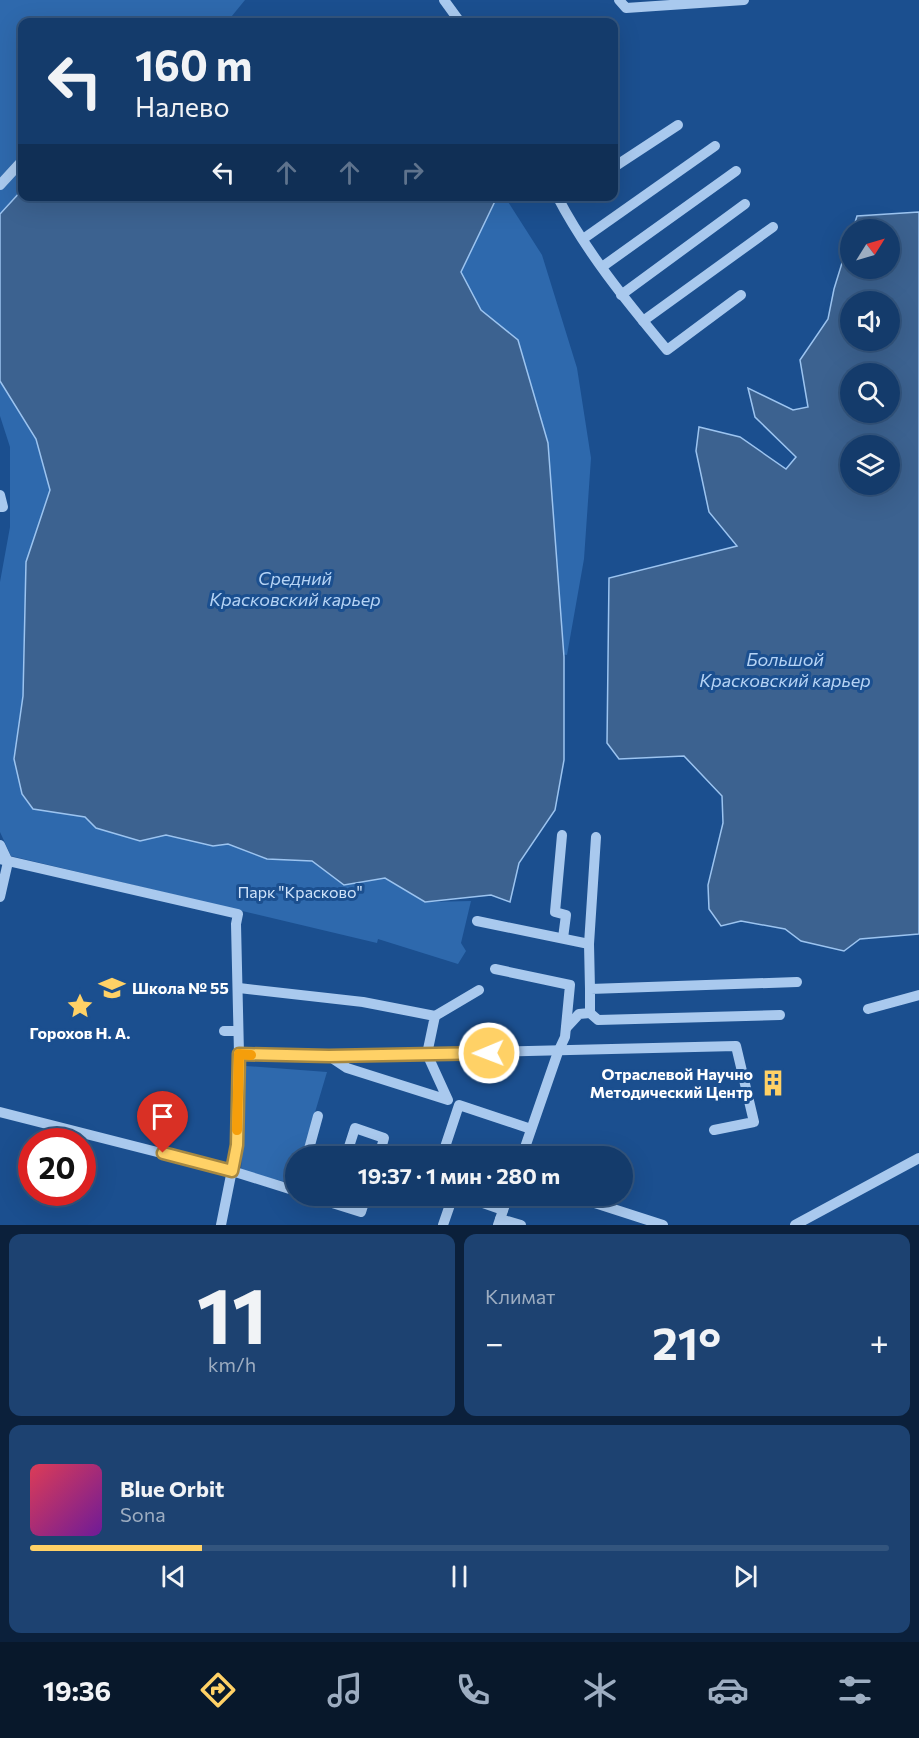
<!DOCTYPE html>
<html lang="ru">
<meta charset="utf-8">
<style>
body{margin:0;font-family:Commissioner,sans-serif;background:#1d4271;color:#f1f3f6;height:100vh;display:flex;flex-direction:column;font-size:22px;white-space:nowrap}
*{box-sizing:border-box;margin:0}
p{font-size:20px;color:#9dadc1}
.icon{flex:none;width:33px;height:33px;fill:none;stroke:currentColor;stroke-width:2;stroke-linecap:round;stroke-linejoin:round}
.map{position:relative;height:1225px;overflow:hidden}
.drawer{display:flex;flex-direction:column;gap:9px;padding:9px;background:#0b203b;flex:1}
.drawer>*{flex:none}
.guide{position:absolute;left:18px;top:18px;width:600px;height:183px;border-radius:12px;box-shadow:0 6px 24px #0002,0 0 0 2px #33557e;background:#143b6b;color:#f1f3f6;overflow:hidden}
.needle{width:39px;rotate:53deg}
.tools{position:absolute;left:840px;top:219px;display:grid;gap:12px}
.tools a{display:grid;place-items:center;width:60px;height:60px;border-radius:50%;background:#143b6b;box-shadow:0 6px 24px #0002,0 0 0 2px #33557e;font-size:30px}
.speed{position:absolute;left:18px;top:1128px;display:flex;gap:12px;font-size:30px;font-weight:700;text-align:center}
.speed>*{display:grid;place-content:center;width:78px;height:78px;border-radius:50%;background:#143b6b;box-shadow:0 6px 24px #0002,0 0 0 2px #33557e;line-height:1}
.speed .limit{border:9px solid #d22;background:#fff;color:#111}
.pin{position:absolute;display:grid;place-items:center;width:51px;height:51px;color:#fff;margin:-62px -26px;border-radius:50% 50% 50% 0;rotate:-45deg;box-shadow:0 0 6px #0007}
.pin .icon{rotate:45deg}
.me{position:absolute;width:66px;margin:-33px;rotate:269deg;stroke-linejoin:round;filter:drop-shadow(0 0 4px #0008)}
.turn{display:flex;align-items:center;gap:21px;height:126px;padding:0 18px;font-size:27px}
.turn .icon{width:78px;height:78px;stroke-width:2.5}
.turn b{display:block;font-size:42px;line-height:51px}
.lanes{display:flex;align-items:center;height:57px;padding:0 18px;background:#0003;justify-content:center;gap:30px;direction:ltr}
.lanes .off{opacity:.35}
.big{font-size:45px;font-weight:700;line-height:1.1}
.drawer .widget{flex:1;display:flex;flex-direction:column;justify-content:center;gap:9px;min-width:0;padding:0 21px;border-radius:12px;background:#1d4271}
.drawer .dial{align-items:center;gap:0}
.dial b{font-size:78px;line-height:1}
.song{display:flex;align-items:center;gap:18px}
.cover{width:72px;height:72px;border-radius:9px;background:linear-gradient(135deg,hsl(350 70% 55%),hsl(280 70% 35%))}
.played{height:6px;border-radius:3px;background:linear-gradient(90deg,#ffd166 20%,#33557e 20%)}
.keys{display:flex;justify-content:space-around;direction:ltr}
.heat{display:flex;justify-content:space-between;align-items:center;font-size:33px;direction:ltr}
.drawer .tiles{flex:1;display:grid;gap:9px;grid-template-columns:1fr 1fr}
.widget:last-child{grid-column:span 2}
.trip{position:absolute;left:285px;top:1146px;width:348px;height:60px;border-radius:30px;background:#143b6b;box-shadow:0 6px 24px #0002,0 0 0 2px #33557e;font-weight:700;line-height:60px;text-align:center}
.tab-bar{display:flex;height:96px;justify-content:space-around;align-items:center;background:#08182b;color:#9dadc1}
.tab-bar .icon{width:42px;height:42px}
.tab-bar .active{color:#ffd166}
.tab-bar b{font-size:27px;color:#f1f3f6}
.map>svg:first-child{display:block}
.green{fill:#2e69ad}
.water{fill:#3c6290;stroke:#9cc4f0;stroke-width:1.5;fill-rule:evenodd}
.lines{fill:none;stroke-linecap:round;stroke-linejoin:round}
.minor{stroke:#a9c9ee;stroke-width:10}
.route-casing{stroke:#a68842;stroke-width:15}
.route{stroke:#ffd166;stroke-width:10}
.slow{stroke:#f59e0b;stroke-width:10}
.labels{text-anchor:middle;stroke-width:6;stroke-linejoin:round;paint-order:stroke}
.park-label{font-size:16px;fill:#cfe3fa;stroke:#1b4f8f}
.poi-label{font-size:16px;font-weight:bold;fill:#fff;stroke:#1b4f8f;text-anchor:start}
.water-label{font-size:18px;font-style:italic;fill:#b5d3f5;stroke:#1b4f8f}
</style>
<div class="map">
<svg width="919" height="1225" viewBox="0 0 919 1225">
<rect width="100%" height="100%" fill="#1b4f8f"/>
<g class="green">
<path d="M0,0h245l-18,22h-205v168l-22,24z"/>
<path d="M496,197h9l37,58 35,113 14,90 -7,101 -17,96 -6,-1 -82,-342 -23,-37z"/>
<path d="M0,381l36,58 14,51 -24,72 -3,134 -9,63 8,34 11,15 53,9 10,11 44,13 26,-6 47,11 15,-2 39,15 45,2 32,24 41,-7 40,24 46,-1 -10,42 5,8 -8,13 -80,-25 -1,4 -366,-87 -11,-24v-250l10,-55v-80l-10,-31z"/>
<path d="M246,1066l81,6 -25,84h-6l-1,28 -54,-13z"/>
</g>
<g class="water">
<path d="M22,190v6l475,1 -36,75 20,38 37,30 30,103 16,214v103l-9,50 -36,53 -9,39 -19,-7 -66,7 -40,-24 -41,7 -32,-24 -45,-2 -39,-15 -15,2 -47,-11 -26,6 -44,-13 -11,-11 -52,-8 -11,-15 -8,-35 9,-63 3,-134 24,-72 -14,-51 -36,-58v-167z"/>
<path d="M919,212v722l-59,5 -16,12 -43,-10 -16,-12 -44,-8 -20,5 -12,-17 -1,-24 15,-62 -1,-27 -38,-40 -65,3 -12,-16 2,-165 128,-32 -28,-34 -13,-61 3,-24 41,10 46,32 10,-12 -41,-40 -7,-29 45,22 15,-3 -8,-47 28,-41 6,-30 16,-52v31h40v-38l-37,-1 4,-13zM850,302h40v38h-40zM850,374h40v38h-40zM850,446h40v38h-40z"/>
</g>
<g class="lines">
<g class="minor">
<path d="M444,0l16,22"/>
<path d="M619,0l7,8 118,-8"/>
<path d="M614,167l64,-42"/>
<path d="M0,185l22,-24"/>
<path d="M557,196c29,56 70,106 110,154l74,-55"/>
<path d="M583,239l132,-93"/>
<path d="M602,267l134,-96"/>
<path d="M621,295l124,-91"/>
<path d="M643,321l130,-94"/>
<path d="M0,495l3,12h-3"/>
<path d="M562,835l-7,77 11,3 -3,23"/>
<path d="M0,845l8,17 -8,35"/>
<path d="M0,859l238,55 -2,10 3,130 -2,91 -16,80"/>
<path d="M477,921l112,23"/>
<path d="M495,969l75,16 -5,52 -7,15 -36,104"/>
<path d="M239,988l124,14 72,14 -8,38 21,46 -101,-32 -18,-12"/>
<path d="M590,989l-1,-45 7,-107"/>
<path d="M868,1009l51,-14"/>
<path d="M590,1013v-24l207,-7"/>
<path d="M435,1016l44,-26"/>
<path d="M566,1028l13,-14 11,-1 8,7 182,-5"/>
<path d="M224,1031h14"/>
<path d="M239,1054l90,2 407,-10 18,76 -40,8"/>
<path d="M0,1112l232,59 64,20"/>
<path d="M307,1156l11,-40"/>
<path d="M346,1156l9,-28 29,10 -5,18"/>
<path d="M442,1156l17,-51 72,24"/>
<path d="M310,1196l51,16 5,-16"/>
<path d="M463,1196l40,14"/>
<path d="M573,1196l90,29"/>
<path d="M500,1219l21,6"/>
<path d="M443,1225l10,-29"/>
<path d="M498,1225l10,-29"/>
<path d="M795,1225l124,-67"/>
</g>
</g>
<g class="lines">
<g class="route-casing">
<path id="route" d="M163,1153l69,18 5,-26 2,-91 90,2 160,-3"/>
</g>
<use href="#route" class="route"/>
<path class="slow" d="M237,1130l2,-76 12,1"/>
</g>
<defs>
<g id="school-bare" transform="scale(2.07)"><path d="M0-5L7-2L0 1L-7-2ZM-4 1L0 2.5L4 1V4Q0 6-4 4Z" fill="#ffd166" stroke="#1b4f8f" stroke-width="2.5" paint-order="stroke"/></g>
<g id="sight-bare" transform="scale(2.07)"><path d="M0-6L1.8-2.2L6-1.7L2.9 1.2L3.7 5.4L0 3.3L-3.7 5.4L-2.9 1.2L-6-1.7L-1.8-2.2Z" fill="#ffd166" stroke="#1b4f8f" stroke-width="2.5" paint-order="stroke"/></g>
<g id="building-bare" transform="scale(2.07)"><path d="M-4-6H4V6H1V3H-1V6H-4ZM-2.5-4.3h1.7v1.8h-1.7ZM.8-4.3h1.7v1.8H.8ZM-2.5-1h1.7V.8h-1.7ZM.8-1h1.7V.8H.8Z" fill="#ffd166" stroke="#1b4f8f" stroke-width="2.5" paint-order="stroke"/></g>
</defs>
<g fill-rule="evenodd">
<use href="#school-bare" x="112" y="988"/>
<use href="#sight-bare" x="80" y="1006"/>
<use href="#building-bare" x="773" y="1083"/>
</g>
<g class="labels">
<g class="park-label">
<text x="300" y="898">Парк "Красково"</text>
</g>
<g class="poi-label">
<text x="132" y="994">Школа № 55</text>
<text x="80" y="1039" text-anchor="middle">Горохов Н. А.</text>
<text x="753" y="1080" text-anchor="end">Отраслевой Научно<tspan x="753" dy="18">Методический Центр</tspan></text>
</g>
<g class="water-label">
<text x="295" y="585">Средний<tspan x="295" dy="21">Красковский карьер</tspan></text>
<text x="785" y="666">Большой<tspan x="785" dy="21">Красковский карьер</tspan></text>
</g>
</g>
</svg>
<div class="tools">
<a><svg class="needle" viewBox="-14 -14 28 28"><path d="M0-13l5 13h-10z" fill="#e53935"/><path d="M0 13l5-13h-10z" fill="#9dadc1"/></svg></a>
<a><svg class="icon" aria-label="sound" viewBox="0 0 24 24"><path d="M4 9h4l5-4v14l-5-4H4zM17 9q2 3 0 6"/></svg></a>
<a><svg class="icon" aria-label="search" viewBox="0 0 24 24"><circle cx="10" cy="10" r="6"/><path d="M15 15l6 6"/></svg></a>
<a><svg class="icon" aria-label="layers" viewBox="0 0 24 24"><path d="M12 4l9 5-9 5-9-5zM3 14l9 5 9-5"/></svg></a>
</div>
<div class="speed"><div class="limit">20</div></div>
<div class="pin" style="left:163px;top:1153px;background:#d93025"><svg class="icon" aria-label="arrive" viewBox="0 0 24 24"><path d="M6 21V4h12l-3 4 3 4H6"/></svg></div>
<svg class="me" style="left:489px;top:1053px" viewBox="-20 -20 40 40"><circle r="17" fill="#ffd166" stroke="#fff" stroke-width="3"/><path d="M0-11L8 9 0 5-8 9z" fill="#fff"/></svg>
<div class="trip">19:37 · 1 мин · 280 m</div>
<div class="guide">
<div class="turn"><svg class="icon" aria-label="left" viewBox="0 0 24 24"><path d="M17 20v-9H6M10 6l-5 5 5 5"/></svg><div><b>160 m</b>Налево</div></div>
<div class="lanes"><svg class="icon" aria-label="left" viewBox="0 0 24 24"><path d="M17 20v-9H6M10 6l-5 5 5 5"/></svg><svg class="icon off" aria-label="ahead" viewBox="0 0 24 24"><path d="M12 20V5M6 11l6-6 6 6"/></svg><svg class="icon off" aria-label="ahead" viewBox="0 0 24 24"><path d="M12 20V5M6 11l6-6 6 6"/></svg><svg class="icon off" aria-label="right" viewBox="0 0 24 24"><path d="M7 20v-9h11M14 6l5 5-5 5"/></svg></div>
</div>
</div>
<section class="drawer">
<div class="tiles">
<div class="widget dial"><b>11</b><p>km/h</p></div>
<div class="widget"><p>Климат</p>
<div class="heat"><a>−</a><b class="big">21°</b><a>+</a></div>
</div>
<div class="widget">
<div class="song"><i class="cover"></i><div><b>Blue Orbit</b><p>Sona</p></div></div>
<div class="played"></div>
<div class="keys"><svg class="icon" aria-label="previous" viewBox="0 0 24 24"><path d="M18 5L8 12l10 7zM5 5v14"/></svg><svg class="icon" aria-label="pause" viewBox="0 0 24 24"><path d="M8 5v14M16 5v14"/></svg><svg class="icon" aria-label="next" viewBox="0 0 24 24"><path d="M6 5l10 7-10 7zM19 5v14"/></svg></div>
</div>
</div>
</section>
<nav class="tab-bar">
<b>19:36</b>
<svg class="icon active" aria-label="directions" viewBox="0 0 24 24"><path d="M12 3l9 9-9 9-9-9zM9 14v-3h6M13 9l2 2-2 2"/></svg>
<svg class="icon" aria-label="music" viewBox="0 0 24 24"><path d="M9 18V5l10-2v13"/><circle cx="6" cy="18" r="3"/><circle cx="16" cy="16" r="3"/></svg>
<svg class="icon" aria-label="phone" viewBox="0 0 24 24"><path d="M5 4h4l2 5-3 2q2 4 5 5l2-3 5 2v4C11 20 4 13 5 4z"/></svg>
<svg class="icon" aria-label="climate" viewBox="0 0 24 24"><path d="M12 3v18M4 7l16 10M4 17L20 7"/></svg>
<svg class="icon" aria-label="car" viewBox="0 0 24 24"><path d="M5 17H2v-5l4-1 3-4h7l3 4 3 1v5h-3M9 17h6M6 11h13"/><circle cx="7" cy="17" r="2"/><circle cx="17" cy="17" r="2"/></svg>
<svg class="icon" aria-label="filters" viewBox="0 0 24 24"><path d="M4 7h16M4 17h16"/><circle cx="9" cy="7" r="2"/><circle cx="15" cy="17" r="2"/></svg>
</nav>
